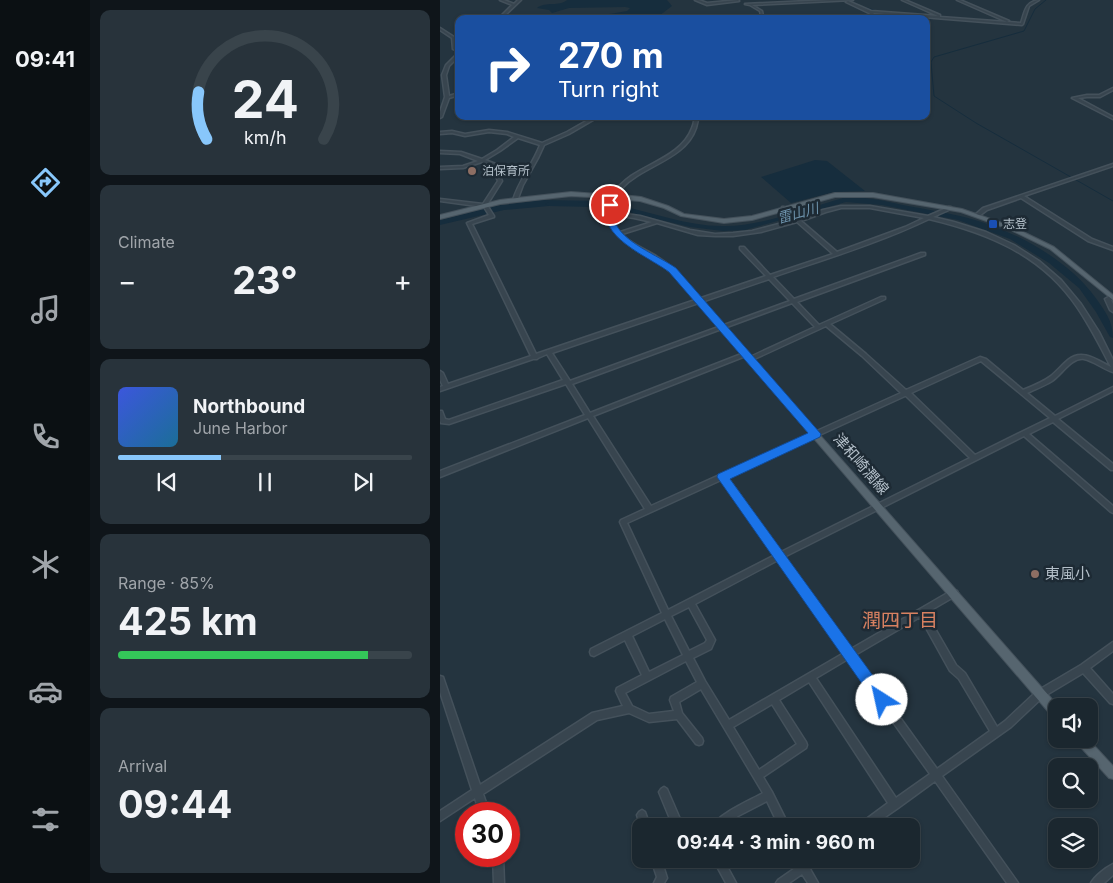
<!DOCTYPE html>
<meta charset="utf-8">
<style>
body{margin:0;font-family:Inter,"Noto Sans JP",sans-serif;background:#28333b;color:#f1f3f6;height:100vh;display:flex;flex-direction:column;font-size:19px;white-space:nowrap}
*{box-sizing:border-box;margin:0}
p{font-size:16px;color:#a0a5aa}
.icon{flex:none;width:28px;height:28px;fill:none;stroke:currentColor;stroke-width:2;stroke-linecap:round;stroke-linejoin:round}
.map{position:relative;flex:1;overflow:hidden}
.drawer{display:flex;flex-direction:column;gap:10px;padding:10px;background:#0f151a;width:350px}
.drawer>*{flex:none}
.banner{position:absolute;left:15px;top:15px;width:475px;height:105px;border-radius:10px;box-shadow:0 1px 4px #0004,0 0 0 1px #39444b;background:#1a4fa0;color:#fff;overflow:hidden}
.controls{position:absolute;left:608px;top:698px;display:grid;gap:10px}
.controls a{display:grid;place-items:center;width:50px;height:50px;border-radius:10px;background:#1b272f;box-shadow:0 1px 4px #0004,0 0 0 1px #39444b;font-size:25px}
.speed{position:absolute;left:15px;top:802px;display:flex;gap:10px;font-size:25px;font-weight:700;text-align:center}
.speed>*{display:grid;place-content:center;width:65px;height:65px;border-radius:50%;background:#1b272f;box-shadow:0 1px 4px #0004,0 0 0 1px #39444b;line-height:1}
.speed .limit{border:8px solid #d22;background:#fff;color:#111}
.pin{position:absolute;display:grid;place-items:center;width:42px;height:42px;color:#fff;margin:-21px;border:2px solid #fff;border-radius:50%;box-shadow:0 1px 5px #0007}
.me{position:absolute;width:55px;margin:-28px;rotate:325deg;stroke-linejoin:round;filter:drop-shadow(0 0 4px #0008)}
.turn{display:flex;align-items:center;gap:18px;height:105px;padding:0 20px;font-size:22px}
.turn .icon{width:65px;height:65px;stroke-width:2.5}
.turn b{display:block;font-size:35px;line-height:42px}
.big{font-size:38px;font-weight:700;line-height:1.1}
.drawer .tile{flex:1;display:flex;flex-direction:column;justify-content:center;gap:8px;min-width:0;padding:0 18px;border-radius:10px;background:#28333b}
.drawer .dial{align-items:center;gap:0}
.dial svg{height:130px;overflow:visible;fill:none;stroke:#39444b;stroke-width:7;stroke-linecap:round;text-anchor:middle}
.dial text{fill:#f1f3f6;stroke:none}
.song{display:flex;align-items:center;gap:15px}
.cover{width:60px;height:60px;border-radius:8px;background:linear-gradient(135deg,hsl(230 70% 55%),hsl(200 70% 35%))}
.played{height:5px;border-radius:2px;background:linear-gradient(90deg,#88c7fb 35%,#39444b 35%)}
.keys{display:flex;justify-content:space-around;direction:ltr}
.heat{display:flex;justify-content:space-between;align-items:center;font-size:28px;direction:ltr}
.charge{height:8px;border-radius:4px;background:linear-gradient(90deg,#34c759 85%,#39444b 0)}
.trip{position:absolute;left:192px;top:818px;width:288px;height:50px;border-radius:10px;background:#1b272f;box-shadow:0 1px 4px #0004,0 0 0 1px #39444b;font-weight:700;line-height:50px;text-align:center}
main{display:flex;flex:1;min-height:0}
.tab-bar{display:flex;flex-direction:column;width:90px;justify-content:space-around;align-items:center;background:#0b1013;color:#a0a5aa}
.tab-bar .icon{width:35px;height:35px}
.tab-bar .selected{color:#88c7fb}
.tab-bar b{font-size:22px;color:#f1f3f6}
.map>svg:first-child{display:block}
.water{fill:#162d3d}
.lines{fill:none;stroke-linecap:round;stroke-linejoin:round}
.stream{stroke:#162d3d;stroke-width:1}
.river{fill:#162d3d;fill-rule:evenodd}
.minor-casing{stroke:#44515b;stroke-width:3}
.major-casing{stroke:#44515b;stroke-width:2}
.minor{fill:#38454f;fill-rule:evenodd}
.major{fill:#56656f;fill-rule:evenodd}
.route{fill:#1a73e8;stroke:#114b97}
.education-dot{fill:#8d6e63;stroke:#1d2a34;stroke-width:2}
.transit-dot{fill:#1a4fb4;stroke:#1d2a34;stroke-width:2}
.labels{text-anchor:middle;stroke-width:5;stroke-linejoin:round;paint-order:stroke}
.far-poi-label{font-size:12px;fill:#b4c0ca;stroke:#1d2a34;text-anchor:start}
.far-water-label{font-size:14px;font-style:italic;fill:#6c91aa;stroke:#1d2a34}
.street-label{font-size:15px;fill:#b4c0ca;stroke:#1d2a34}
.poi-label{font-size:15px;fill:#b4c0ca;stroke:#1d2a34;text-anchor:start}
.near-neighbourhood-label{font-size:19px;fill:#d88161;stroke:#1d2a34}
</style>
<main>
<nav class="tab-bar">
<b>09:41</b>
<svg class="icon selected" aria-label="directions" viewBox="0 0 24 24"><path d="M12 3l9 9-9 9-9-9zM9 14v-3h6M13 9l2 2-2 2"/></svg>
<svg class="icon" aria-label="music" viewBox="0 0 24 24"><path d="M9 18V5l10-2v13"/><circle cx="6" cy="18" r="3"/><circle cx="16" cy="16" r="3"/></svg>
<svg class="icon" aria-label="phone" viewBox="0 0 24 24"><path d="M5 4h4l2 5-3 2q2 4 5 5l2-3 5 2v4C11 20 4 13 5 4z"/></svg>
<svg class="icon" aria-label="climate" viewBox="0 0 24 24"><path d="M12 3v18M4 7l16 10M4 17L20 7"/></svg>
<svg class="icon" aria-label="car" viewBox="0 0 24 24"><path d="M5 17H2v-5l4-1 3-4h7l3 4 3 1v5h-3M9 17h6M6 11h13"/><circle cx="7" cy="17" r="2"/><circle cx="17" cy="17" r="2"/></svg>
<svg class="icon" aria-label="filters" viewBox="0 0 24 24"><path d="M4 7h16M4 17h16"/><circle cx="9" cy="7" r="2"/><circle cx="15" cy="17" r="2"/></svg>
</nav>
<section class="drawer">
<div class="tile dial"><svg viewBox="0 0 100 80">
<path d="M14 69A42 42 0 1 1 86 69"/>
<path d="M14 69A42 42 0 0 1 9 40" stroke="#88c7fb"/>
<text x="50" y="56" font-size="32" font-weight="700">24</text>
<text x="50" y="72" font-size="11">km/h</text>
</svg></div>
<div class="tile"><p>Climate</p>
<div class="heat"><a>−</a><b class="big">23°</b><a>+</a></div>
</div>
<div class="tile">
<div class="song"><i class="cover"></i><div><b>Northbound</b><p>June Harbor</p></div></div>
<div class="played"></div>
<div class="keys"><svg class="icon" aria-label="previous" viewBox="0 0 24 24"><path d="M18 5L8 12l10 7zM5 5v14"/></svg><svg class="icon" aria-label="pause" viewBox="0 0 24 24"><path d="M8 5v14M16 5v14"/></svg><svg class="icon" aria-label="next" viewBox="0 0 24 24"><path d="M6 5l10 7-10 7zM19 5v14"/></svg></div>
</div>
<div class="tile"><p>Range · 85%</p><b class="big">425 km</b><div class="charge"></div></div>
<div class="tile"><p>Arrival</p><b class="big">09:44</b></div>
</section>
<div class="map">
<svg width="673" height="883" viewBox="0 0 673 883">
<rect width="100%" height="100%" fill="#24343f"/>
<g class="water">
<path d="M127,0h100l5,6 -13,10 -6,1 -38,1 -11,-3 23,-4 3,-3 -5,-1 -56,1 -17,5 -3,-3 -12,-2c9,-7 22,-1 30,-8z"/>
<path d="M375,160l12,1 38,30 -31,1 -43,11 -30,-26z"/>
<path d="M101,200l62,1 -99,9 -64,15v-5l54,-14z"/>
</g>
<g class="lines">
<g class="stream">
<path d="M401,0l36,11"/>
<path d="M606,0l-11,9 -11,22 -90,26 -3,5 3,34 42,27 137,78"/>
<path d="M499,17l35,3"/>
<path d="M486,20l10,-2"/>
</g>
<path class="river" d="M403,198c20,-3 45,4 65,8 17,3 35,6 52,10 48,11 106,41 135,81 10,14 18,24 18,41l-3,-1 -14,-25 -17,-24 -30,-25 -39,-24 -52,-19 -76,-15 -36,-3 -101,28 -22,1 -33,-4 -70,-17 -27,-3 -44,-1 -4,-2 4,-2c24,0 49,-1 72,4 34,7 69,21 104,20 37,0 82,-18 118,-28z"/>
<g class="minor-casing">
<g id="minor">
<path d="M60,0h4l10,4 4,-4h3l-20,19h-3l14,-14z"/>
<path d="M255,0h4l8,3 31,-3 1,1 -32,4z"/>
<path d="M390,0h23l-101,5 10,6 1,5 -1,3h-3l2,-3 -1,-5 -10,-6 -5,-1z"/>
<path d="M462,0h3l35,15v2l81,6c4,-12 4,-21 18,-23l-10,6 -6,18 -1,1 -149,-12 7,6h-3l-8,-6 -23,-11 2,-1 23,10 67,5z"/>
<path d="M517,0h3l49,21 -2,1z"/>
<path d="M0,28l14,9 2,12 3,1v2l-6,-3 -1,-11 -12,-8z"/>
<path d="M18,53h1v3l-10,10 -3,9 3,21 10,-3v2l-10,3 -7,19 -2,1v-6l5,-15 -3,-22 4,-10z"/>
<path d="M673,88v2l-13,7h-13l-9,1 35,19v2l-41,-21 15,-3h12z"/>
<path d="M155,116h5l-31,18 -25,11 -6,13 -15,27 -6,16 -4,-1c6,-20 20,-36 27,-55l-22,-7 -18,13 -15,9 16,6 1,1 -3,7 3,7 -15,24 7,11v1l-22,7 64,130 230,-78 -26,-27v-2h4l26,28 63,-21 -36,-32 -36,10 -28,4h-18l-17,-1 -41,-12 -38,12 -2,-1v-1l35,-11 -18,-4 -27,-4v-1l2,-1 31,4 50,14 25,4 18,-1 19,-2 42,-11 -12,-11v-2h2l14,11 25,-8 18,-4h29l58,10 21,-9h2v2l-18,8 21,5 32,10 28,13 25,16 22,19 20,24 18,28 14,28v12c-10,-3 -19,-11 -29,-13 -12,-2 -22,15 -32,22 -8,5 -17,8 -25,12l28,23 58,-29v4l-55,28 55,45v6h-2l-58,-48 -24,12 84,72v7l-2,-1 -87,-76 -240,121 67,92 100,-58 3,-1 3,1 1,2 -1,2 -31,18 30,52 9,8 32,54 8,-6 32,-30 44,-26 32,-23v9l-23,17 23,26v10l-3,-1 -27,-30 -40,24 -32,30 -69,49 74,104 2,3h-11l-72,-102 -37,27 -26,18h-13l2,-3 27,-20 -79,-121 -30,18 27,42 1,3 -1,3 -43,29 9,15 17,34h-10l-12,-25 -29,15 -13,10h-12c5,-12 38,-26 50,-33l-62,-104 -22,13 3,11 20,25 1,3 -1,3 -3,1 -3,-1 -19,-25 -28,3 -20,-9 -32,7 -114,74 7,20h-10l-5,-16 -35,23v-10l32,-21 -32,-98v-16l3,1 1,3 36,105 112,-72 31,-7 -7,-15 1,-3 25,-13 -17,-35 -31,16 -3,-1 -1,-3 1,-3 71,-36 -42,-91 1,-2 24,-11 -57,-91 -148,59v-6l145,-56 -19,-31 -117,40 -8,-1 -1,-2v-10h2l3,8 4,1 114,-40 -16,-26 -9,4 -1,1h-4l-93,32v-4l3,-1 -3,-6v-9l3,2 5,11 83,-28 -64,-133 22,-8 -5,-8 -44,-6v-2l43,5 15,-23 -3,-7 3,-6 -16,-6 -19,6 -23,1v-2l23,-1 15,-5 -18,-7 -20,-1v-2l21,1 21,7 15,-9 17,-13 -7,-3 -18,-2 -24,4 -13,-3 -12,1v-2l12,-1 13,3 24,-4 18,2 35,11 25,-11zM401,208h29l54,10 -19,9 -68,25 -36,-31 25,-9zM489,219c59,14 113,36 148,88 13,19 23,39 34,60 -14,-7 -29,-19 -43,-7 -6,5 -11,11 -17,16 -8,6 -18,10 -28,14l-37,-31 -6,-2 -74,33 -40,-36 -36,-30 55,-25v-2h-4l-62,28 -22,-23 128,-47v-2h-4l-127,46 -21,-22c52,-18 106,-34 156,-58zM329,279l21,22 -220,80 -18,-28zM352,303l23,24 -67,31 -1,1 1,1h4l74,-34 36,30 39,37 -250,113 -58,-90 155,-61 1,-1 -1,-1h-4l-154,60 -18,-29zM541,361l69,57 -75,37 -64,-62zM465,396h1l64,62 -189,94 -54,-75zM281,480l54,75 -107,55 -41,-87zM338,560l66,93 -115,67 -24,-39 -12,-23 18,-9 4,-9 -20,-36zM249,607l18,33 -2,3 -16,8 -18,-35zM480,617l30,54 9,8 31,52 -53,38 -82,-114zM225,619l18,36 -34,17 -17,-36zM408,659l82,115 -34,24 -80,-120zM246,661l11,21 -26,15 -1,3 4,11 -25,3 -17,-8 -7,-13zM332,704l25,40 -38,26 -26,-43z"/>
<path d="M255,116h4c-1,4 -2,8 -3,12 -9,27 -41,35 -62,50 -8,5 -14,12 -19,19h-4v-2c6,-7 13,-14 20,-19 21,-14 52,-23 61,-48 2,-4 2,-8 3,-12z"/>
<path d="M673,164v2l-89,30 68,43 21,8v3l-25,-9 -67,-43 -34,12 -8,6 -4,-1 8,-7z"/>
<path d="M670,296h3v3l-2,1 2,4v8l-3,-2 -5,-11z"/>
<path d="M224,787l3,2 16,37h-10l-14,-34 2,-3z"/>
<path d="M202,810l3,2 5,14h-9v2l-4,-13 2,-3z"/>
<path d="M53,856h10l1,27h-10z"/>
<path d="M211,859h10l6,19 -3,5h-10l3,-6z"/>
<path d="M273,859h10l13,24h-10z"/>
<path d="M354,859h10l1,2 3,-2h13l-2,3 -9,7 8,14h-10l-6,-9 -13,9h-13l2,-3 20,-14z"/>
<path d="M673,864v11l-9,8h-13c4,-7 14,-15 22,-19z"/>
</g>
</g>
<g class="major-casing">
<g id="major">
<path d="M131,192l40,3 2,-1 28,3 27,9 16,8 40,5 28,-3 83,-23h38l89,16 51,18 41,20 59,48v5l-63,-51 -41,-20 -48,-17 -88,-15h-38l-83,23 -28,3 -43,-7 -17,-8 -24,-7 -25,-2c-10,37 20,43 45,59 8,5 15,12 21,19l377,429h-2v11l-4,-1 -375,-437c-6,-6 -13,-13 -21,-18 -26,-17 -56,-24 -46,-63l-39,-2 -71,8 -60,15v-4l60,-15z"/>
<path d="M636,739h12l25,27v13l-4,-1 -32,-35z"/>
</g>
</g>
<use href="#minor" class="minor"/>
<use href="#major" class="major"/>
</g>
<path class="route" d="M167,203l7,2c0,5 -1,11 1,16 5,20 44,35 61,47l145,166 -1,3 -90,42 157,216 3,5 -3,5 -5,2 -5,-2 -160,-228 1,-3 90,-41 -139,-161c-21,-16 -73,-35 -62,-69z"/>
<g class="education-dot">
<circle cx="32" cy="171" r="5"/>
<circle cx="595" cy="574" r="5"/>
</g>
<rect class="transit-dot" x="548" y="219" width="10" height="10" rx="2.5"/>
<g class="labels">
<g class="far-poi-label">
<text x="42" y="175">泊保育所</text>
<text x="563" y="228">志登</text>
</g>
<g class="far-water-label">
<text transform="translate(358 213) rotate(-15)" y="5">雷山川</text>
</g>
<g class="street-label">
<text transform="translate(421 464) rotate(49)" y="5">津和崎潤線</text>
</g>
<g class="poi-label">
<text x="605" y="579">東風小</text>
</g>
<g class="near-neighbourhood-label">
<text x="460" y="627">潤四丁目</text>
</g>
</g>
</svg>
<div class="controls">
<a><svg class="icon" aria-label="sound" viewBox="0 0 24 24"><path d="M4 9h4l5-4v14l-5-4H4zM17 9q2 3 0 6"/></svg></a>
<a><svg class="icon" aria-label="search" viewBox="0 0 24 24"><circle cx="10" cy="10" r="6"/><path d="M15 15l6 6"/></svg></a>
<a><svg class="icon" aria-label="layers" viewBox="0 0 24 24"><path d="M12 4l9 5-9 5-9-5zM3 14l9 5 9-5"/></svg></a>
</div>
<div class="speed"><div class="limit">30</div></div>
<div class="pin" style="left:170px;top:205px;background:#d93025"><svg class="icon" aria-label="arrive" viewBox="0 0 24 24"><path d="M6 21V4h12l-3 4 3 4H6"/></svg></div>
<svg class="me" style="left:442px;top:700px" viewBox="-20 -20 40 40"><circle r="19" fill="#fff"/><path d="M0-13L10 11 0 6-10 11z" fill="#1a73e8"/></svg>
<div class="trip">09:44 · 3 min · 960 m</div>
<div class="banner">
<div class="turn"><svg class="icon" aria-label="right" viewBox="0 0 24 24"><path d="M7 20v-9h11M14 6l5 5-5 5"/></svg><div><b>270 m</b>Turn right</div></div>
</div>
</div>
</main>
